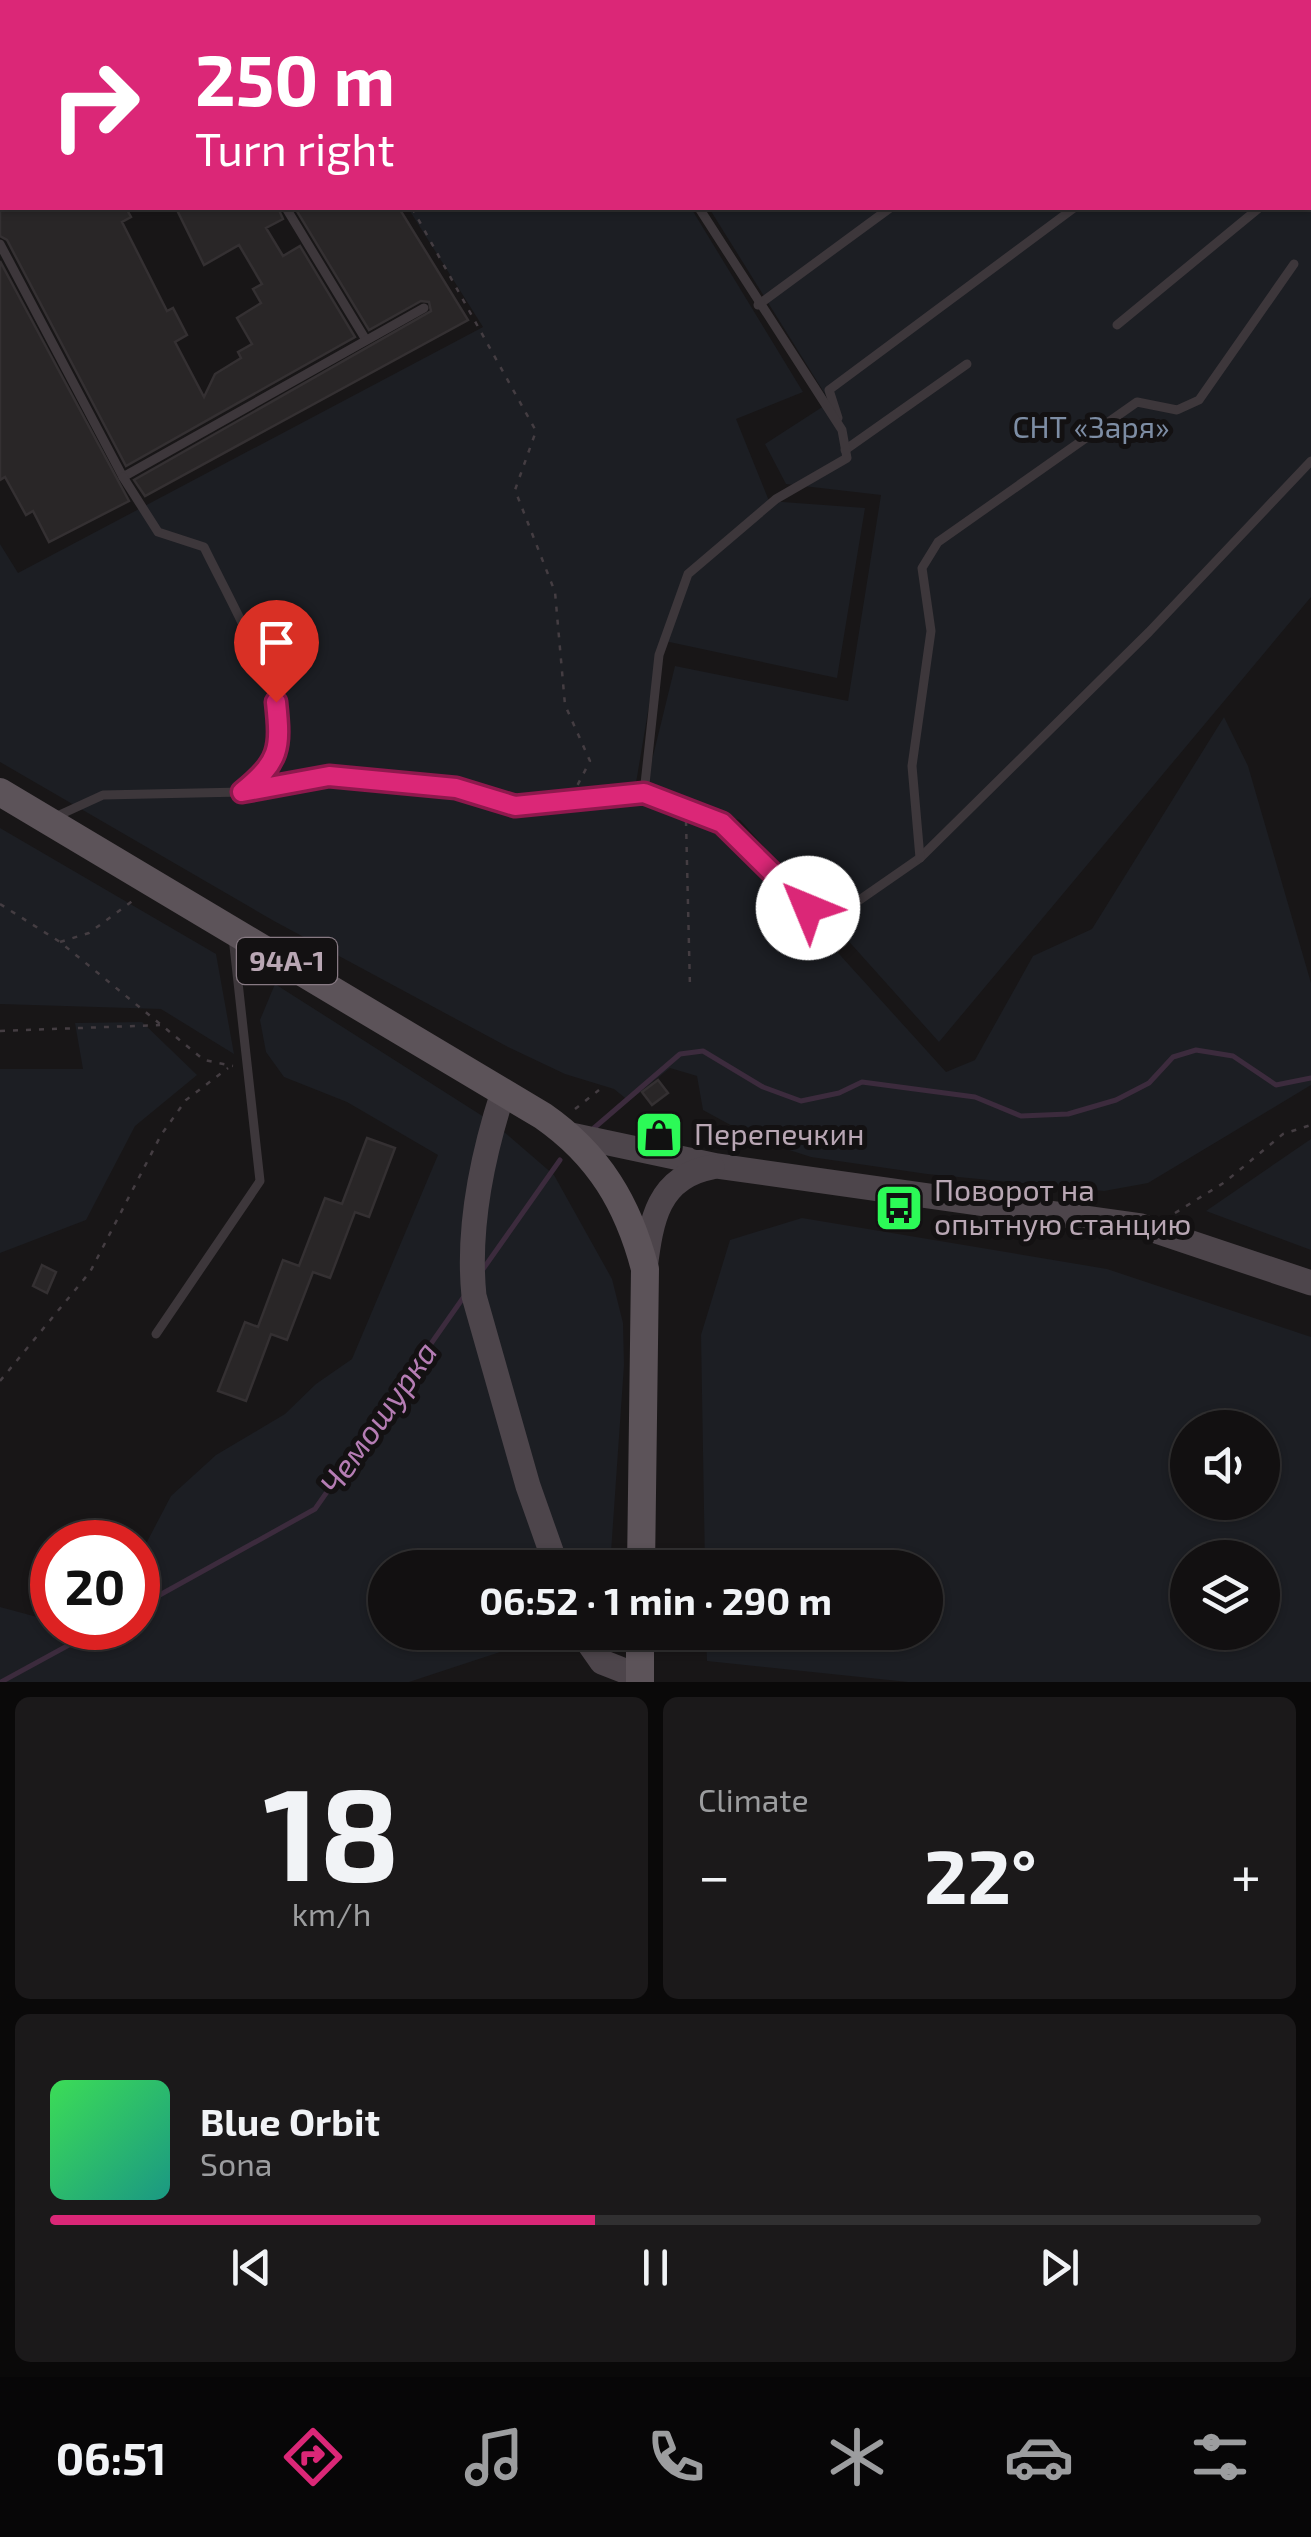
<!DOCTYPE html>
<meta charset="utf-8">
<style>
body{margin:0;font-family:"Exo 2",sans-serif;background:#1b191a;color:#f1f3f6;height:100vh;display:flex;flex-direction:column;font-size:38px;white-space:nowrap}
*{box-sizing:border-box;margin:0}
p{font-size:32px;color:#9c9d9f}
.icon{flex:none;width:55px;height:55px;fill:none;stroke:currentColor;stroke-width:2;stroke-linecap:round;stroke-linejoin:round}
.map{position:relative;height:1682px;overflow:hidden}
.drawer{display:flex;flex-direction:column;gap:15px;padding:15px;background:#0a0909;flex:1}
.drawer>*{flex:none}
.banner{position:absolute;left:0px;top:0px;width:1312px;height:210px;box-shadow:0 2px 8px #0004,0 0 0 2px #313031;background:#db2777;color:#fff;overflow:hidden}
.controls{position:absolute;left:1170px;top:1410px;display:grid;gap:20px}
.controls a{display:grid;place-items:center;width:110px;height:110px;border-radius:50%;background:#121011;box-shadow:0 2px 8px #0004,0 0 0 2px #313031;font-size:50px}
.speed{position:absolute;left:30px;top:1520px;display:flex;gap:20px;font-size:50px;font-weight:700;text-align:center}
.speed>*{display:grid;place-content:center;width:130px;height:130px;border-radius:50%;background:#121011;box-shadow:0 2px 8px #0004,0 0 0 2px #313031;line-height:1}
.speed .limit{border:15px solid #d22;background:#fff;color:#111}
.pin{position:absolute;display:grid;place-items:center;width:85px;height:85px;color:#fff;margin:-102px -42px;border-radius:50% 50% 50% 0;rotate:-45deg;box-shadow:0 0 10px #0007}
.pin .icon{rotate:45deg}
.me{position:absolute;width:110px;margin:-55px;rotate:315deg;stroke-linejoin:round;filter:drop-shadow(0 0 8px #0008)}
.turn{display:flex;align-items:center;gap:35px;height:210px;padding:0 30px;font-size:45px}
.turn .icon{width:130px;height:130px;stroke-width:2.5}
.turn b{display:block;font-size:70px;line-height:85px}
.big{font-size:75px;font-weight:700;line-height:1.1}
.drawer .card{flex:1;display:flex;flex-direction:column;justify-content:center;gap:15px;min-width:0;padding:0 35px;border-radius:15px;background:#1b191a}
.drawer .dial{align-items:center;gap:0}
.dial b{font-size:130px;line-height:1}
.song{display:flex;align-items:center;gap:30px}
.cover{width:120px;height:120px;border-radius:15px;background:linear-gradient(135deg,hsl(130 70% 55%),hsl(170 70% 35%))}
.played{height:10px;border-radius:5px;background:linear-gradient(90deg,#db2777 45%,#313031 45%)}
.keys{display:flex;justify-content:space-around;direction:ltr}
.heat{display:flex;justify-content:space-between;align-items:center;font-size:55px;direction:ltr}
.drawer .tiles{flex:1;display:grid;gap:15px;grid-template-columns:1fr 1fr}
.card:last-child{grid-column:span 2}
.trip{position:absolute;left:368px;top:1550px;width:575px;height:100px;border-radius:50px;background:#121011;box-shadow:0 2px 8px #0004,0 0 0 2px #313031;font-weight:700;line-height:100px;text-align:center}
.tabs{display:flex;height:160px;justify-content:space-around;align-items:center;background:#070607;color:#9c9d9f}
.tabs .icon{width:70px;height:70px}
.tabs .on{color:#db2777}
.tabs b{font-size:45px;color:#f1f3f6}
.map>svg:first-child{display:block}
.green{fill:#1c1e23;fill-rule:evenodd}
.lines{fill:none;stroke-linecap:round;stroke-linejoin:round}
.stream{stroke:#3c2b3d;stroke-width:5}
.building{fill:#292627;stroke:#343032;stroke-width:2.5}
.path{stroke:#443d42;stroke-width:2.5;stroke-dasharray:5 8;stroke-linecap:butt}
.lane{stroke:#3d373b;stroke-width:9}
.secondary{stroke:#4d454b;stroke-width:25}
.primary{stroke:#5c5359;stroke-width:28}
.route-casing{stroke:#8e194d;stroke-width:25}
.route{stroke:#db2777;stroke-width:18}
.labels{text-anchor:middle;stroke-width:10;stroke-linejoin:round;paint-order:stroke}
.shield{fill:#131112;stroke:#877a83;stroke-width:2.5}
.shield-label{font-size:28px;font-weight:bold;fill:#b9a7b4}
.park-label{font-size:30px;fill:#7d8da4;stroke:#131112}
.poi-label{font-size:30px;fill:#b9a7b4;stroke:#131112;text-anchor:start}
.water-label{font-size:32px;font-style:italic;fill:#b57db4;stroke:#131112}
</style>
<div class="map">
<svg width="1311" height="1682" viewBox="0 0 1311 1682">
<rect width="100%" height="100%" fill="#181617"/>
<g class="green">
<path d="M278,0h288l1,2h-287z"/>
<path d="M581,0h659l4,2h-662z"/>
<path d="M1311,49v548l-372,445 -199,-222 -96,-27 31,-127 173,35 33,-206 -95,-11 -21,-40 65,-42 -121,-194h601z"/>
<path d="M408,208h283l112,184 -67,27 33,82 96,7 -28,170 -177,-38 -26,155 90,42 97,97 125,138 29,-12 58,-104 59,-27 132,-212 24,49 63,217v102l-163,98 -44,8 -177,-17 -116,-17 -53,-17 -55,-30 -6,-34 -27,-8 -41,33 -15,-12 -49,-15 -57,-27 -234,-126 -274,-159v-218l18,29 465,-246z"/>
<path d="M0,828l216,126 18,100 -73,-45 -161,-5z"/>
<path d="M275,984l220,140 59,51 58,104 11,44 1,42 -14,202 -225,1v64l173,1 -149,49h-409v-75l52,14v7h86v-69l33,-63 45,-41 69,-41 31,-30 36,-25 86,-204 -91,-53 -63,-25 -18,-25 -6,-32z"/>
<path d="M142,1022l55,53 -62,51 -49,94 -86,33v-184h83l-8,-46z"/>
<path d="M1311,1139v111l-105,-39z"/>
<path d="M802,1218l305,51 204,68v345h-403l-201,-21 -1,-28 219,-1v-64l-220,-1 -4,-232 29,-95zM1188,1428h74v74h-74zM1188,1558h74v74h-74z"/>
</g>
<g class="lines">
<g class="stream">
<path d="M594,1128l86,-74 23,-3 60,36 38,14 38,-8 23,-11 113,15 46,19 47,-2 48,-14 33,-17 24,-26 23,-7 37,6 43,29 35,-7"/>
<path d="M481,1272l79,-112"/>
<path d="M138,1607l177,-98 148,-211"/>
<path d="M1,1682l99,-54"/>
</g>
</g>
<g class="building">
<path d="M0,208h126l5,9 -9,5 45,89 6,-3 14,27 -12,7 29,55 11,-23 26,-16 -3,-6 14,-8 -15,-26 24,-15 -8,-14 9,-5 -23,-39 -35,20 -28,-57h102l5,11 -17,9 17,28 17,-10 55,91 -229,129 -119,-226 -7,-4z"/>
<path d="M295,208h104l69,112 -323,176 -11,-16 297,-169 -2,-9 -8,-1 -52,29z"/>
<path d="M0,261l129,240 -80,41 -16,-31 -7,4 -21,-38 -5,3z"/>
<path d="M658,1080l10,13 -16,12 -10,-13z"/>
<path d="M367,1138l28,10 -26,69 -14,-5 -25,66 -17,-6 -26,68 -16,-6 -25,67 -28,-10 27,-69 13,5 25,-67 16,6 26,-68 17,6z"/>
<path d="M42,1265l14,7 -9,21 -14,-7z"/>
</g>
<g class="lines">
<g class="path">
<path d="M388,0l1,2"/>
<path d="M80,2l4,-2"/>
<path d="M249,2l5,-2"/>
<path d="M0,48l2,-2"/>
<path d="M412,208l124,223 -21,59 40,102 10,113 25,56 -14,27"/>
<path d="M686,821l4,167"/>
<path d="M0,904l60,38 144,118 29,6"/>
<path d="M60,942l29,-9 46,-34"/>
<path d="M0,1031l160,-6"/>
<path d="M575,1109l24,-19"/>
<path d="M1175,1213l50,-31 58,-48 28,-9"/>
<path d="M0,1381l90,-109 71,-137 25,-35 42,-32"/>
</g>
<g class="lane">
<path d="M162,0l1,2"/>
<path d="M568,0l1,2"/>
<path d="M0,2l2,-2"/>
<path d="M629,2l4,-2"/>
<path d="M815,2l3,-2"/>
<path d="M992,2l3,-2"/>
<path d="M1167,2l3,-2"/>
<path d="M286,208l80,132"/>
<path d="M0,244l123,233 301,-169"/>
<path d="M758,305l132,-97"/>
<path d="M1117,325l142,-117"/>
<path d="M838,418l-9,-28 245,-182"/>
<path d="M845,450l122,-86"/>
<path d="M123,477l35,55 46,15c22,46 81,148 76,195 -3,23 -20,36 -37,49"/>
<path d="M644,793l15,-138 29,-81 88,-75 71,-41 -5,-28 -143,-222"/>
<path d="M55,817l48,-22 139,-3 87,-16 127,12 59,18 129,-13 78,30 86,85 50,-7 62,-43 229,-226 162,-171"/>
<path d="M920,858l-8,-92 19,-135 -9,-63 16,-26 199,-140 40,8 22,-10 95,-136"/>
<path d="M156,1334l104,-153 -27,-244"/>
</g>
<g class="secondary">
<path d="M503,1092c-21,65 -36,135 -29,204l54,190 29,82"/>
<path d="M571,1135l146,31 424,60 170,57"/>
<path d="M645,1269c6,-49 13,-92 67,-102"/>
<path d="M581,1632l21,30 38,15"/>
</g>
<g class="primary">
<path d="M0,792l543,324c56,39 85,88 102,153l-4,299"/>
<path d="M640,1682v-50"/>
</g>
</g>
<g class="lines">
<g class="route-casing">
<path id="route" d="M276,702c5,47 4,59 -34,90l87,-16 127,12 59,18 129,-13 78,30 86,85"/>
</g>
<use href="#route" class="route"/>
</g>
<defs>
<g id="shop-square" transform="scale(2.5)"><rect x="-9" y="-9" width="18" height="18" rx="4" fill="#2cfa57" stroke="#131112"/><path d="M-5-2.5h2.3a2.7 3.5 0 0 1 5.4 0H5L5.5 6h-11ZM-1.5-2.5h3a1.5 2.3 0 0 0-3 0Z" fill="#111"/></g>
<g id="bus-square" transform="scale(2.5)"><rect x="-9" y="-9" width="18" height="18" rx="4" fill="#2cfa57" stroke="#131112"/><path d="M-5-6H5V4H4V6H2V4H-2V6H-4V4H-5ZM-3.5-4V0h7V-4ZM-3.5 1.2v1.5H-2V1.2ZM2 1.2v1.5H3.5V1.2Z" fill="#111"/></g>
</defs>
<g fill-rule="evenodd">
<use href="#shop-square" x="659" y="1135"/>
<use href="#bus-square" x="899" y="1208"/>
</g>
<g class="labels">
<rect class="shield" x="237" y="938" width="100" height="46" rx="8"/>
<g class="shield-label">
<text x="287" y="971">94А-1</text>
</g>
<g class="park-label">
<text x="1091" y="438">СНТ «Заря»</text>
</g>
<g class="poi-label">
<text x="694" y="1145">Перепечкин</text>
<text x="934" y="1201">Поворот на<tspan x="934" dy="34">опытную станцию</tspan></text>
</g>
<g class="water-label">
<text transform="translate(379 1418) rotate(-55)" y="11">Чемошурка</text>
</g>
</g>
</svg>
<div class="controls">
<a><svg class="icon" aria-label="sound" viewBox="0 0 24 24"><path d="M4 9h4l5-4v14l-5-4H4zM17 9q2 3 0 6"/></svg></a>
<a><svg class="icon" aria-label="layers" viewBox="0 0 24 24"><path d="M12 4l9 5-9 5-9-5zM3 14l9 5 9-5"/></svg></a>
</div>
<div class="speed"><div class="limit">20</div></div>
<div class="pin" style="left:276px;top:702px;background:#d93025"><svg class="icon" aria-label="arrive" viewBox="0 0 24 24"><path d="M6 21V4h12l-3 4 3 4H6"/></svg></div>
<svg class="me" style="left:808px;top:908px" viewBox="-20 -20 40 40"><circle r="19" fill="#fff"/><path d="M0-13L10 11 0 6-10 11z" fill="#db2777"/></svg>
<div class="trip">06:52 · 1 min · 290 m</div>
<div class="banner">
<div class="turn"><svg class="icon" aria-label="right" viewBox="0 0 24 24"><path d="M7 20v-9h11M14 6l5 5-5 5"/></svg><div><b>250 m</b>Turn right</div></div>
</div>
</div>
<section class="drawer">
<div class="tiles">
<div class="card dial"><b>18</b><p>km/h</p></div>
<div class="card"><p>Climate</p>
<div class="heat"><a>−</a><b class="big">22°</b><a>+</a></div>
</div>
<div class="card">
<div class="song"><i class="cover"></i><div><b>Blue Orbit</b><p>Sona</p></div></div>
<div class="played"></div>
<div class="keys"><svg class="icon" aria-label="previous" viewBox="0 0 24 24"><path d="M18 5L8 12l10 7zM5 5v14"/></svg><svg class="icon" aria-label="pause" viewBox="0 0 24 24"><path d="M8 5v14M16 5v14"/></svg><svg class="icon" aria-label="next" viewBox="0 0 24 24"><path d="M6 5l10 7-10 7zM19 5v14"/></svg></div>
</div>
</div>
</section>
<nav class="tabs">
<b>06:51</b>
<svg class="icon on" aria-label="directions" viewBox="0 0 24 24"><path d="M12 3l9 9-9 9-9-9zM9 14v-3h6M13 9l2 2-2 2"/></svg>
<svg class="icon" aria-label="music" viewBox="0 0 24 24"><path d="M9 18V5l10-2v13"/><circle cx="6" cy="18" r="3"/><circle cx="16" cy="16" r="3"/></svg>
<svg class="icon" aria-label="phone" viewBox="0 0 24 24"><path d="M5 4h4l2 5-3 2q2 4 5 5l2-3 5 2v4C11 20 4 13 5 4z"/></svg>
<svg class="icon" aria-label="climate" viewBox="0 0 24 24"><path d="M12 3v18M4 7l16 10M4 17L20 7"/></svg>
<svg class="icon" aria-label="car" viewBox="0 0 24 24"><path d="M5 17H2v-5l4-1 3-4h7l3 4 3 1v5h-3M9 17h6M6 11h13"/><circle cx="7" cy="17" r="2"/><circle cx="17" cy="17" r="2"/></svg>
<svg class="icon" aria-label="filters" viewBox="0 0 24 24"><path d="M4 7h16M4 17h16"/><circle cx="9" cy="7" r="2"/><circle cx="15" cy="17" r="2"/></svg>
</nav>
